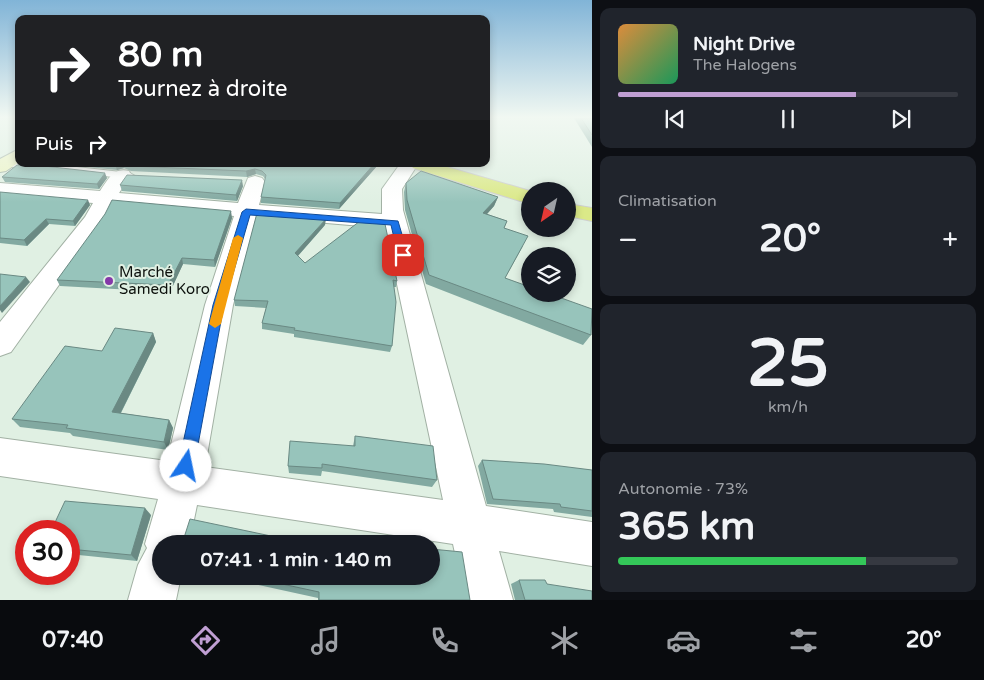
<!DOCTYPE html>
<html lang="fr">
<meta charset="utf-8">
<style>
body{margin:0;font-family:"Varela Round",sans-serif;background:#20242c;color:#f1f3f6;height:100vh;display:flex;flex-direction:column;font-size:19px;white-space:nowrap}
*{box-sizing:border-box;margin:0}
p{font-size:16px;color:#9ea1a6}
.icon{flex:none;width:28px;height:28px;fill:none;stroke:currentColor;stroke-width:2;stroke-linecap:round;stroke-linejoin:round}
.map{position:relative;flex:1;overflow:hidden}
.sheet{display:flex;flex-direction:column;gap:8px;padding:8px;background:#0d0f14;width:392px}
.sheet>*{flex:none}
.top-card{position:absolute;left:15px;top:15px;width:475px;height:152px;border-radius:10px;box-shadow:0 2px 8px #0003;background:#202124;color:#fff;overflow:hidden}
.needle{width:32px;rotate:214deg}
.buttons{position:absolute;left:521px;top:182px;display:grid;gap:10px}
.buttons a{display:grid;place-items:center;width:55px;height:55px;border-radius:50%;background:#171b24;box-shadow:0 2px 8px #0003;font-size:25px}
.speed{position:absolute;left:15px;top:520px;display:flex;gap:10px;font-size:25px;font-weight:700;text-align:center}
.speed>*{display:grid;place-content:center;width:65px;height:65px;border-radius:50%;background:#171b24;box-shadow:0 2px 8px #0003;line-height:1}
.speed .limit{border:8px solid #d22;background:#fff;color:#111}
.pin{position:absolute;display:grid;place-items:center;width:42px;height:42px;color:#fff;margin:-21px;border-radius:10px;box-shadow:0 2px 8px #0006}
.me{position:absolute;width:55px;margin:-28px;rotate:11deg;stroke-linejoin:round;filter:drop-shadow(0 0 4px #0008)}
.turn{display:flex;align-items:center;gap:18px;height:105px;padding:0 20px;font-size:22px}
.turn .icon{width:65px;height:65px;stroke-width:2.5}
.turn b{display:block;font-size:35px;line-height:42px}
.then{display:flex;align-items:center;height:48px;padding:0 20px;background:#0003;gap:10px;font-size:19px}
.big{font-size:38px;font-weight:800;line-height:1.1}
.sheet .card{flex:1;display:flex;flex-direction:column;justify-content:center;gap:8px;min-width:0;padding:0 18px;border-radius:10px;background:#20242c}
.sheet .dial{align-items:center;gap:0}
.dial b{font-size:65px;line-height:1}
.song{display:flex;align-items:center;gap:15px}
.cover{width:60px;height:60px;border-radius:8px;background:linear-gradient(135deg,hsl(30 70% 55%),hsl(150 70% 35%))}
.played{height:5px;border-radius:2px;background:linear-gradient(90deg,#c09fd3 70%,#363941 70%)}
.keys{display:flex;justify-content:space-around;direction:ltr}
.heat{display:flex;justify-content:space-between;align-items:center;font-size:28px;direction:ltr}
.charge{height:8px;border-radius:4px;background:linear-gradient(90deg,#34c759 73%,#363941 0)}
.trip{position:absolute;left:152px;top:535px;width:288px;height:50px;border-radius:25px;background:#171b24;box-shadow:0 2px 8px #0003;font-weight:800;line-height:50px;text-align:center}
.menu{display:flex;height:80px;justify-content:space-around;align-items:center;background:#090b0e;color:#9ea1a6}
.menu .icon{width:35px;height:35px}
.menu .active{color:#c09fd3}
.menu b{font-size:22px;color:#f1f3f6}
main{display:flex;flex:1;min-height:0}
.map>svg:first-child{display:block}
.lines{fill:none;stroke-linecap:round;stroke-linejoin:round}
.lane-casing{stroke:#a2b1a4;stroke-width:2}
.street-casing{stroke:#a2b1a4;stroke-width:2}
.secondary-casing{stroke:#a2b1a4;stroke-width:2}
.primary-casing{stroke:#cecfcf;stroke-width:2}
.lane{fill:#fff;fill-rule:evenodd}
.street{fill:#fff;fill-rule:evenodd}
.secondary{fill:#edf4c4;fill-rule:evenodd}
.primary{fill:#dbe988;fill-rule:evenodd}
.wall{fill:#82a9a1}
.shaded-wall{fill:#6a8983}
.building{fill:#97c4bb;stroke:#6a8983}
.route{fill:#1a73e8;stroke:#114b97}
.slow{fill:#f59e0b}
.poi-dot{fill:#8538a9;stroke:#e0f0e3;stroke-width:2}
.labels{text-anchor:middle;stroke-width:4;stroke-linejoin:round;paint-order:stroke}
.poi-label{font-size:15px;fill:#0c110d;stroke:#e0f0e3;text-anchor:start}
</style>
<main>
<div class="map">
<svg width="592" height="600" viewBox="0 0 592 600">
<rect width="100%" height="100%" fill="#e0f0e3"/>
<g class="lines">
<g class="lane-casing">
<path id="lane" d="M4,161l15,1v2h31l80,9 5,3 -5,3 -84,-10 -45,-3 -1,-3z"/>
</g>
<g class="street-casing">
<path id="street" d="M400,164h18l-16,25 1,21 83,296 106,16v44l-93,-15 14,49h-48l-12,-56 -256,-39 -8,39h-28v32h20l-5,24h-48l10,-35 9,-17 -2,-4 13,-45 -158,-23v-38l167,23 38,-156 29,-89 -121,-12 -7,15 -95,133 -11,4v-34l85,-105 8,-14 -93,-8v-12l100,8c8,-11 13,-24 29,-20l2,4 -12,18 119,10 10,-25 7,-2 7,2 3,4 -6,23 123,9v-25zM256,217l129,11 58,272 -238,-33 28,-162z"/>
</g>
<g class="secondary-casing">
<path id="secondary" d="M19,149v13l-13,9 -6,1v-13z"/>
</g>
<g class="primary-casing">
<g id="primary">
<path d="M410,164h27l93,27v13l-117,-36z"/>
<path d="M568,204l24,4v13l-24,-5z"/>
</g>
</g>
<use href="#lane" class="lane"/>
<use href="#street" class="street"/>
<use href="#secondary" class="secondary"/>
<use href="#primary" class="primary"/>
</g>
<g class="wall">
<path d="M574,118h18v29z"/>
<path d="M61,164h316v2l-38,43 -78,-6v-6l4,-18 -2,-3 -7,-2 -9,3 -116,-6 -7,-3 -7,2z"/>
<path d="M2,177l105,1 -8,11 -94,-7z"/>
<path d="M406,183l92,14 -4,9 -7,8 20,7 -3,7 19,18 -18,32 86,57 -8,10 -157,-61 -21,-74 -1,-18z"/>
<path d="M120,185l123,1 -6,15 -115,-10z"/>
<path d="M0,192l90,13 -15,21 -26,-2 -22,22 -27,-3z"/>
<path d="M232,218l-17,49 -32,-3 -13,28 -110,-6 -3,-6z"/>
<path d="M325,225l-27,31 7,7 92,18 -1,6h-2l-2,59 -2,6 -96,-15v-3l-32,-5v-6l4,-15 -31,-2 -1,-6z"/>
<path d="M153,333l3,9 -35,71 48,7 4,8 -5,22 -95,-14 -3,-3 -50,-6 -8,-8 90,-68z"/>
<path d="M355,436l82,44 -5,7 -110,-16 -1,5 -32,-3 -1,-7 65,-20z"/>
<path d="M482,460l110,10v47l-38,-5 -1,-3 -66,-5 -9,-38z"/>
<path d="M151,515l-14,46 -68,-7v-23z"/>
<path d="M217,576h214l39,24h-152v-2z"/>
<path d="M519,580l28,4 45,16h-77l-4,-16z"/>
</g>
<g class="shaded-wall">
<path d="M115,164h7l2,4 -7,2z"/>
<path d="M374,164h3v2l-38,43 1,-6z"/>
<path d="M255,169l1,5 -9,3 -1,-6z"/>
<path d="M105,173l2,5 -8,11 -2,-5z"/>
<path d="M242,180l1,6 -6,15 -1,-6z"/>
<path d="M498,197l-4,9 -15,17 4,-10z"/>
<path d="M88,200l2,5 -15,21 -2,-5z"/>
<path d="M231,211l1,7 -17,49 -1,-7z"/>
<path d="M46,219l3,5 -22,22 -3,-6z"/>
<path d="M326,219l-1,6 -30,34v-6z"/>
<path d="M182,258l1,6 -13,28 -2,-7z"/>
<path d="M26,277l4,5 -28,31 -2,-3v-4z"/>
<path d="M153,333l3,9 -39,78 -5,-8z"/>
<path d="M169,420l4,8 -5,22 -4,-8z"/>
<path d="M145,508l6,7 -14,46 -6,-6z"/>
</g>
<g class="building">
<path d="M581,118h11v17z"/>
<path d="M124,164h250l-34,39 -79,-6 5,-22 -4,-4 -7,-2 -9,2 -117,-5z"/>
<path d="M17,165l27,1 61,7 -8,11 -95,-7z"/>
<path d="M421,171l77,26 -15,16 24,8 -3,7 24,8 -23,42 25,9v7h20l42,15 -1,26 -162,-60 -22,-75 -1,-17z"/>
<path d="M127,175l115,5 -6,15 -116,-10z"/>
<path d="M0,192l88,8 -15,21 -27,-2 -22,21 -24,-2z"/>
<path d="M112,200l119,11 -17,49 -32,-2 -14,27 -111,-5 48,-66z"/>
<path d="M257,213l69,6 -31,34 10,10 55,-42 25,3 12,57 -4,-1 3,22 -4,44 -98,-16 1,-2 -33,-5 6,-22 -34,-1z"/>
<path d="M0,274l26,3 -26,29z"/>
<path d="M115,328l38,5 -41,79 57,8 -5,22 -98,-14 2,-3 -56,-6 53,-73 37,5z"/>
<path d="M355,436l78,10 4,34 -115,-16v4l-34,-2 2,-25 65,5z"/>
<path d="M482,460l62,4 48,6v41l-31,-4 -1,-3 -67,-5z"/>
<path d="M65,501l80,7 -14,47 -62,-6v-18h-18z"/>
<path d="M190,519l119,25h-127z"/>
<path d="M321,537l64,7h-64z"/>
<path d="M431,549l31,3 8,48h-151v-8l-74,-16h186z"/>
<path d="M519,580h26l2,4 45,7v9h-67z"/>
</g>
<linearGradient id="sky" x2="0" y2="1"><stop stop-color="#81b4d7"/><stop offset="0.58" stop-color="#f1f8f2"/><stop offset="1" stop-color="#f1f8f2" stop-opacity="0"/></linearGradient>
<rect width="592" height="202" fill="url(#sky)"/>
<path class="route" d="M246,209l152,12 10,34 -5,3 -5,-3 -7,-30 -141,-10 -26,90 -30,161 -2,6 -6,2 -6,-2 -2,-6 35,-161 29,-93z"/>
<path class="slow" d="M238,235l5,3 -22,86 -6,4 -6,-4 24,-86z"/>
<circle class="poi-dot" cx="109" cy="281" r="5"/>
<g class="labels">
<g class="poi-label">
<text x="119" y="277">Marché<tspan x="119" dy="17">Samedi Koro</tspan></text>
</g>
</g>
</svg>
<div class="buttons">
<a><svg class="needle" viewBox="-14 -14 28 28"><path d="M0-13l5 13h-10z" fill="#e53935"/><path d="M0 13l5-13h-10z" fill="#9ea1a6"/></svg></a>
<a><svg class="icon" aria-label="layers" viewBox="0 0 24 24"><path d="M12 4l9 5-9 5-9-5zM3 14l9 5 9-5"/></svg></a>
</div>
<div class="speed"><div class="limit">30</div></div>
<div class="pin" style="left:403px;top:255px;background:#d93025"><svg class="icon" aria-label="arrive" viewBox="0 0 24 24"><path d="M6 21V4h12l-3 4 3 4H6"/></svg></div>
<svg class="me" style="left:186px;top:466px" viewBox="-20 -20 40 40"><circle r="19" fill="#fff"/><path d="M0-13L10 11 0 6-10 11z" fill="#1a73e8"/></svg>
<div class="trip">07:41 · 1 min · 140 m</div>
<div class="top-card">
<div class="turn"><svg class="icon" aria-label="right" viewBox="0 0 24 24"><path d="M7 20v-9h11M14 6l5 5-5 5"/></svg><div><b>80 m</b>Tournez à droite</div></div>
<div class="then">Puis<svg class="icon" aria-label="right" viewBox="0 0 24 24"><path d="M7 20v-9h11M14 6l5 5-5 5"/></svg></div>
</div>
</div>
<section class="sheet">
<div class="card">
<div class="song"><i class="cover"></i><div><b>Night Drive</b><p>The Halogens</p></div></div>
<div class="played"></div>
<div class="keys"><svg class="icon" aria-label="previous" viewBox="0 0 24 24"><path d="M18 5L8 12l10 7zM5 5v14"/></svg><svg class="icon" aria-label="pause" viewBox="0 0 24 24"><path d="M8 5v14M16 5v14"/></svg><svg class="icon" aria-label="next" viewBox="0 0 24 24"><path d="M6 5l10 7-10 7zM19 5v14"/></svg></div>
</div>
<div class="card"><p>Climatisation</p>
<div class="heat"><a>−</a><b class="big">20°</b><a>+</a></div>
</div>
<div class="card dial"><b>25</b><p>km/h</p></div>
<div class="card"><p>Autonomie · 73%</p><b class="big">365 km</b><div class="charge"></div></div>
</section>
</main>
<nav class="menu">
<b>07:40</b>
<svg class="icon active" aria-label="directions" viewBox="0 0 24 24"><path d="M12 3l9 9-9 9-9-9zM9 14v-3h6M13 9l2 2-2 2"/></svg>
<svg class="icon" aria-label="music" viewBox="0 0 24 24"><path d="M9 18V5l10-2v13"/><circle cx="6" cy="18" r="3"/><circle cx="16" cy="16" r="3"/></svg>
<svg class="icon" aria-label="phone" viewBox="0 0 24 24"><path d="M5 4h4l2 5-3 2q2 4 5 5l2-3 5 2v4C11 20 4 13 5 4z"/></svg>
<svg class="icon" aria-label="climate" viewBox="0 0 24 24"><path d="M12 3v18M4 7l16 10M4 17L20 7"/></svg>
<svg class="icon" aria-label="car" viewBox="0 0 24 24"><path d="M5 17H2v-5l4-1 3-4h7l3 4 3 1v5h-3M9 17h6M6 11h13"/><circle cx="7" cy="17" r="2"/><circle cx="17" cy="17" r="2"/></svg>
<svg class="icon" aria-label="filters" viewBox="0 0 24 24"><path d="M4 7h16M4 17h16"/><circle cx="9" cy="7" r="2"/><circle cx="15" cy="17" r="2"/></svg>
<b>20°</b>
</nav>
